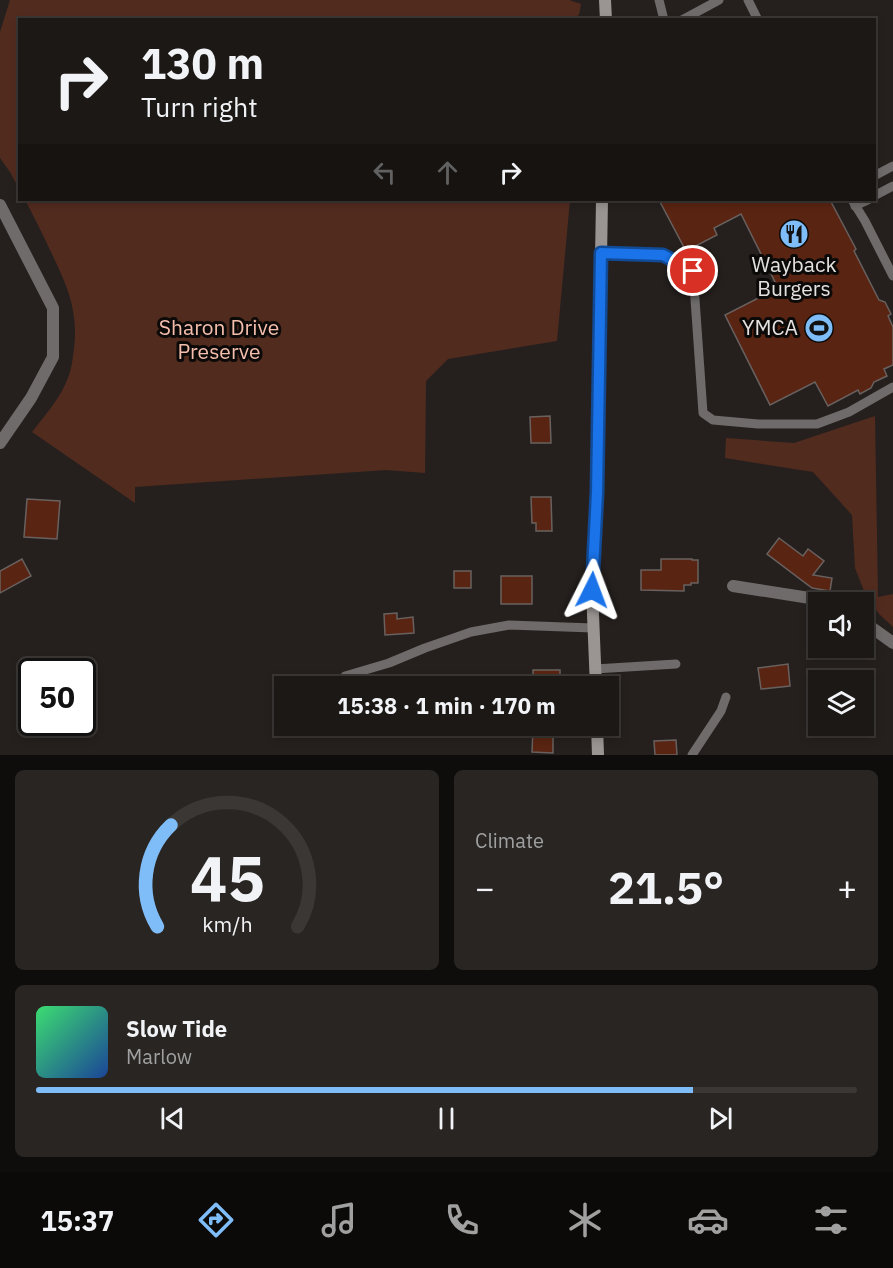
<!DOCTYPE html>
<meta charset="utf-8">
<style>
body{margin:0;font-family:"IBM Plex Sans",sans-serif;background:#292523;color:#f1f3f6;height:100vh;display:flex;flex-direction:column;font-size:22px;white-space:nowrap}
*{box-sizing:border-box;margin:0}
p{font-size:20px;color:#a0a0a1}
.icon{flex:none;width:33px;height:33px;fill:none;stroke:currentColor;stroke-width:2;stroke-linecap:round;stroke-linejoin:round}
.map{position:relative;height:755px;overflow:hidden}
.drawer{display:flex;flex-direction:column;gap:15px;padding:15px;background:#0f0d0c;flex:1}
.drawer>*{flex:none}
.top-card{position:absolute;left:18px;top:18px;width:858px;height:183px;border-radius:0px;box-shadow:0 3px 9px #0003,0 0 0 2px #3a3735;background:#1c1816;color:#f1f3f6;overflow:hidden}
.fabs{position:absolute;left:808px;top:592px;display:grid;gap:12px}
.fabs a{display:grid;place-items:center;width:66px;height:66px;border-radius:0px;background:#1c1816;box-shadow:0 3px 9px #0003,0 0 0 2px #3a3735;font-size:30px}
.speed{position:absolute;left:18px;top:658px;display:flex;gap:12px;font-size:30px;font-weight:700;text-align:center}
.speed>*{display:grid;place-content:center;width:78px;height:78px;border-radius:50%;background:#1c1816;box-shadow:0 3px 9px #0003,0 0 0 2px #3a3735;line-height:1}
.speed .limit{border:3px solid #111;border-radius:9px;background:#fff;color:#111}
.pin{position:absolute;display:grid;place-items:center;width:51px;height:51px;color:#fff;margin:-26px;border:3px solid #fff;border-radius:50%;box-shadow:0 2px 6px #0007}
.me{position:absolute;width:66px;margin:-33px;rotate:3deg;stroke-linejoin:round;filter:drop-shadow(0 0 4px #0008)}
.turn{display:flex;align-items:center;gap:21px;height:126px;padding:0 24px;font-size:27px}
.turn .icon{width:78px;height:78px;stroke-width:2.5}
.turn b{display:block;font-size:42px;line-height:51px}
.lanes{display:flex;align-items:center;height:57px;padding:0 24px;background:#0003;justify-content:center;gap:30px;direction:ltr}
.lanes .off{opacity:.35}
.big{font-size:45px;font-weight:800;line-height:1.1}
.drawer .card{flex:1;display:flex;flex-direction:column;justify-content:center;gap:9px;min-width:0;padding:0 21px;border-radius:9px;background:#292523}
.drawer .dial{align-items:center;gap:0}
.dial svg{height:156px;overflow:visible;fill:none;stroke:#3a3735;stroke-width:7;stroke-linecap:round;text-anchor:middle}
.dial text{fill:#f1f3f6;stroke:none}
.song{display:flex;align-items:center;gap:18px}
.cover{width:72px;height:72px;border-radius:9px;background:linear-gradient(135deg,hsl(140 70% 55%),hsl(220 70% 35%))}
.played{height:6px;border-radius:3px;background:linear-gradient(90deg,#7fbdf9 80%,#3a3735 80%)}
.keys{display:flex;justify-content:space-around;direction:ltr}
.heat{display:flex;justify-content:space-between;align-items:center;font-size:33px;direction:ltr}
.drawer .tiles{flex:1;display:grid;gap:15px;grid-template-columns:1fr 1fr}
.card:last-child{grid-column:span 2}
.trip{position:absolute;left:274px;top:676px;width:345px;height:60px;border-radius:0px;background:#1c1816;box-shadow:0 3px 9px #0003,0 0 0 2px #3a3735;font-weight:800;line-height:60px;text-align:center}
.menu{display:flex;height:96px;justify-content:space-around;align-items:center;background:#0b0a09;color:#a0a0a1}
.menu .icon{width:42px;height:42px}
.menu .active{color:#7fbdf9}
.menu b{font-size:27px;color:#f1f3f6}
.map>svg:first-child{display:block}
.green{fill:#522b1f}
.building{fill:#5a2412;stroke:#68615f;stroke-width:1.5}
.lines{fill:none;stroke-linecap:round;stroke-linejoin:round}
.service{stroke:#6e6b6a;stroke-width:9}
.minor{stroke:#6e6b6a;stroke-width:12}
.secondary{stroke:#9a9593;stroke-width:12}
.route-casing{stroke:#114b97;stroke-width:15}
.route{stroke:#1a73e8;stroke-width:10}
.labels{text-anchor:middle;stroke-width:6;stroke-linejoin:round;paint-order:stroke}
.poi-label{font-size:21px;fill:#e5e1e0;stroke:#0c0a09}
.park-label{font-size:21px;fill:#f5beac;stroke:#0c0a09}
</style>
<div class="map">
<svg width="893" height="755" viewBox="0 0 893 755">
<rect width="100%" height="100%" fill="#25201e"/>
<g class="green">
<path d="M10,0h559l12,4 -2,11 -10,5h-549l-1,169 -9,-17 -10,-14v-126z"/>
<path d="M25,200h545l-13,141 -109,18 -22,22 -1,92 -39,-3 -251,17v16l-103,-71c11,-14 24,-29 32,-45 5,-10 8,-20 9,-31 7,-43 -5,-69 -23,-106 -8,-17 -16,-34 -25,-50z"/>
<path d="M875,416l3,181 15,-3v33l-14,-13 -15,-23 -9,-23 -3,-53 -39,-43 -88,-14 1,-20 68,5z"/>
</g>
<g class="building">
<path d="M659,200h171l26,49 -2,2 25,49 6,2 6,12 -3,2 5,11v38l-9,4 3,7 -13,6 -3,6 -11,6 -2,-4 -30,16 -13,-24 -45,23 -45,-90 43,-22 -3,-6 10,-5 -34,-68 -27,14 3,7 -31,16z"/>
<path d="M550,416l1,27h-20l-1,-26z"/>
<path d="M531,497h20l1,34h-16v-8h-4z"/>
<path d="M27,499l33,2 -3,38 -33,-2z"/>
<path d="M779,538l24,18 5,-7 16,12 -11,14 19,3 -2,13 -18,-3 -45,-34z"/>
<path d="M22,559l9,17 -31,17v-22z"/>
<path d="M661,559h31v1h6v23h-7v2h-7v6l-43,-1v-20h20z"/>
<rect x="454" y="571" width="17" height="17"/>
<rect x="501" y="576" width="31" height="28"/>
<path d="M397,613v6l16,-2 1,16 -29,2 -1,-21z"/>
<path d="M788,664l2,22 -29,3 -3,-21z"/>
<rect x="533" y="670" width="27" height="17"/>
<path d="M533,727l20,1v25l-21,-1z"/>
<path d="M676,740l1,15h-22l-1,-14z"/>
</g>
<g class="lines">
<g class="service">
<path d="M659,0l5,20"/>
<path d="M748,0l10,20"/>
<path d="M682,20l37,-20"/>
<path d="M874,176l19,-10"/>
<path d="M874,196l19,-10"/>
<path d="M852,200l13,21 28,55"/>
<path d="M855,206l13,-6"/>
<path d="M601,253l62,2 30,16 10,142 10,7 45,4h59l32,-12 44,-25"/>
<path d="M595,669l81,-5"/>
<path d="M345,676l44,-13 36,-15 46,-16 38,-7 84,3"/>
<path d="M692,755l29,-44 5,-14"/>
</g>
<g class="minor">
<path d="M0,205l53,103v49l-22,41 -31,45"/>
<path d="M733,586l102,16 2,1"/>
<path d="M864,622l29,21"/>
</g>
<g class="secondary">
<path d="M605,0l1,20"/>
<path d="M596,687l-4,-97 5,-97 5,-293"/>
<path d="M597,726l1,29"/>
</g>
</g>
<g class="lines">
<g class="route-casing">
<path id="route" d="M592,590l5,-97 4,-240 62,2 30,16"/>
</g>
<use href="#route" class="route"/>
</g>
<defs>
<g id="restaurant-disc" transform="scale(1.5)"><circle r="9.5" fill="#7fbdf9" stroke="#0c0a09"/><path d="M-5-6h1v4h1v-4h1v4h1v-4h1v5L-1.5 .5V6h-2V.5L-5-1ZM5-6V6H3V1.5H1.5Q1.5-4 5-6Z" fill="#111"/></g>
<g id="stadium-disc" transform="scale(1.5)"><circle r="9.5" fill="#7fbdf9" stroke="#0c0a09"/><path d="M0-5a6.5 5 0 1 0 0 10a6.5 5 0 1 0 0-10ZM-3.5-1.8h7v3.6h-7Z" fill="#111"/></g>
</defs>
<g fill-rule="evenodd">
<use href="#restaurant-disc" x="794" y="234"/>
<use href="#stadium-disc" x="819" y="328"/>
</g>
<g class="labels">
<g class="poi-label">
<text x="794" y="272">Wayback<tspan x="794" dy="24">Burgers</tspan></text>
<text x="798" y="335" text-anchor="end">YMCA</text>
</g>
<g class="park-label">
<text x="219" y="335">Sharon Drive<tspan x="219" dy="24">Preserve</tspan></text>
</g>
</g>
</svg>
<div class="fabs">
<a><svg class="icon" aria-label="sound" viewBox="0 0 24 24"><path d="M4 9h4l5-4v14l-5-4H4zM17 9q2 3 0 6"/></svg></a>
<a><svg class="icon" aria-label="layers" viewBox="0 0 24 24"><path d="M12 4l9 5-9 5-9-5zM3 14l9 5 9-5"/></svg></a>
</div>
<div class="speed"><div class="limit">50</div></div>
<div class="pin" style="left:693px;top:271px;background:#d93025"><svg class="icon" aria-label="arrive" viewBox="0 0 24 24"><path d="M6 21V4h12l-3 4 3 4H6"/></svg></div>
<svg class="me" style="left:592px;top:590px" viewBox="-20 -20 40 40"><path d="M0-17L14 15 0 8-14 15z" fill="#1a73e8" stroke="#fff" stroke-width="4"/></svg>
<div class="trip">15:38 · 1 min · 170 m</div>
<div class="top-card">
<div class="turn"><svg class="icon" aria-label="right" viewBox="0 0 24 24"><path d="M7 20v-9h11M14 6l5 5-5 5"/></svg><div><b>130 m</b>Turn right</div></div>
<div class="lanes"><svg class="icon off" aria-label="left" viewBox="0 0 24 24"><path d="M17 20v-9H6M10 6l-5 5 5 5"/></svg><svg class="icon off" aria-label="ahead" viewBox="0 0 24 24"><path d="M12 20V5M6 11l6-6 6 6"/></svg><svg class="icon" aria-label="right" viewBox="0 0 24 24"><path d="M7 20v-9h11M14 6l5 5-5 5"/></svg></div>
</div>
</div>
<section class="drawer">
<div class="tiles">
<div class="card dial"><svg viewBox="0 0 100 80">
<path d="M14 69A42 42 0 1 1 86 69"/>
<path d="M14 69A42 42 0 0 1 21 17" stroke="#7fbdf9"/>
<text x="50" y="56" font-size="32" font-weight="700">45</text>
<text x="50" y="72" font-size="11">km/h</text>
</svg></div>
<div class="card"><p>Climate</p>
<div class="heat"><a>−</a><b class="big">21.5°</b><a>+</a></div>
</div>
<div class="card">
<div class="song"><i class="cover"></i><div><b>Slow Tide</b><p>Marlow</p></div></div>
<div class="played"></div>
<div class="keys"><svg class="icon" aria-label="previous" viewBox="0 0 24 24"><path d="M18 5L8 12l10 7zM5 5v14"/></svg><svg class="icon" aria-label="pause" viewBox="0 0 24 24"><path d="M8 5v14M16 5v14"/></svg><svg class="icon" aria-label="next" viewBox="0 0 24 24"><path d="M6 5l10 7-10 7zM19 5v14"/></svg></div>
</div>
</div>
</section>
<nav class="menu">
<b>15:37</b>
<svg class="icon active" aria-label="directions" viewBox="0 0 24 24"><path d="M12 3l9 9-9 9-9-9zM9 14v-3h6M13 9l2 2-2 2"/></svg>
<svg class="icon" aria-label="music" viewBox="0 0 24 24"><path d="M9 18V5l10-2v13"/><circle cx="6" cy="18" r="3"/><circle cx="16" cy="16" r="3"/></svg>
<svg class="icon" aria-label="phone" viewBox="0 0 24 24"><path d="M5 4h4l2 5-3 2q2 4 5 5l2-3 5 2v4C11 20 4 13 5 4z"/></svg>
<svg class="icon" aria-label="climate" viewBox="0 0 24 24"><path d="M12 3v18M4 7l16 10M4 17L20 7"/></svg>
<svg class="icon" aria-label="car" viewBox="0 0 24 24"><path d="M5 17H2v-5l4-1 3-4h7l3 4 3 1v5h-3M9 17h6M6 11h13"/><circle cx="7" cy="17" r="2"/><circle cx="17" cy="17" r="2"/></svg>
<svg class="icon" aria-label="filters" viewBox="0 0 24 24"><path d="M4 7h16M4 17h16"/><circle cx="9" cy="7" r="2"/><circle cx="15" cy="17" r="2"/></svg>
</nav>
